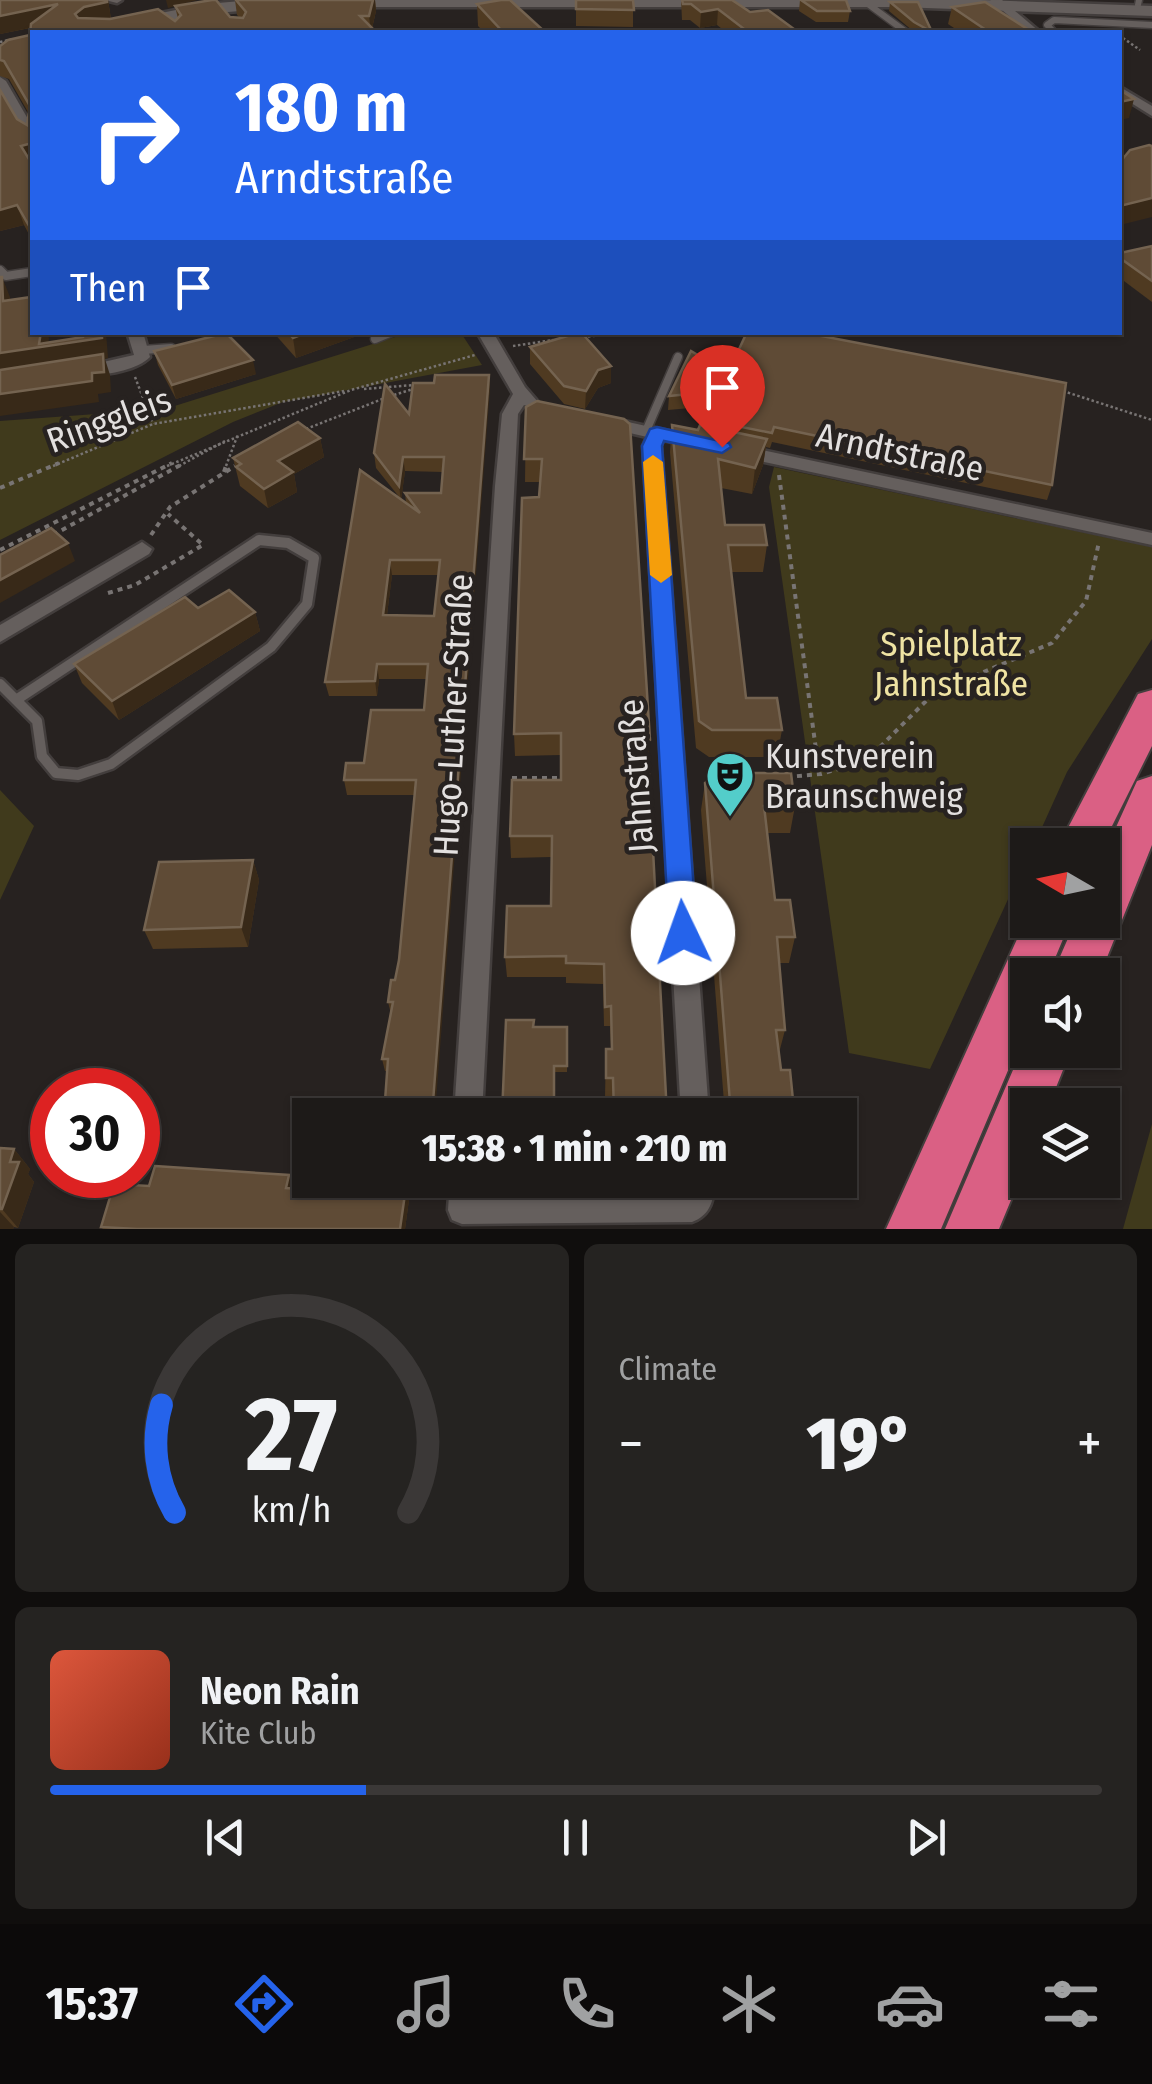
<!DOCTYPE html>
<meta charset="utf-8">
<style>
body{margin:0;font-family:"Fira Sans Condensed",sans-serif;background:#252321;color:#f1f3f6;height:100vh;display:flex;flex-direction:column;font-size:38px;white-space:nowrap}
*{box-sizing:border-box;margin:0}
p{font-size:32px;color:#a0a1a2}
.icon{flex:none;width:55px;height:55px;fill:none;stroke:currentColor;stroke-width:2;stroke-linecap:round;stroke-linejoin:round}
.map{position:relative;height:1229px;overflow:hidden}
.details{display:flex;flex-direction:column;gap:15px;padding:15px;background:#100e0d;flex:1}
.details>*{flex:none}
.hud{position:absolute;left:30px;top:30px;width:1092px;height:305px;border-radius:0px;box-shadow:0 2px 8px #0004,0 0 0 2px #3b3837;background:#2563eb;color:#fff;overflow:hidden}
.needle{width:65px;rotate:279deg}
.fabs{position:absolute;left:1010px;top:828px;display:grid;gap:20px}
.fabs a{display:grid;place-items:center;width:110px;height:110px;border-radius:0px;background:#1d1a18;box-shadow:0 2px 8px #0004,0 0 0 2px #3b3837;font-size:50px}
.speed{position:absolute;left:30px;top:1068px;display:flex;gap:20px;font-size:50px;font-weight:700;text-align:center}
.speed>*{display:grid;place-content:center;width:130px;height:130px;border-radius:50%;background:#1d1a18;box-shadow:0 2px 8px #0004,0 0 0 2px #3b3837;line-height:1}
.speed .limit{border:15px solid #d22;background:#fff;color:#111}
.pin{position:absolute;display:grid;place-items:center;width:85px;height:85px;color:#fff;margin:-102px -42px;border-radius:50% 50% 50% 0;rotate:-45deg;box-shadow:0 0 10px #0007}
.pin .icon{rotate:45deg}
.me{position:absolute;width:110px;margin:-55px;rotate:357deg;stroke-linejoin:round;filter:drop-shadow(0 0 8px #0008)}
.turn{display:flex;align-items:center;gap:35px;height:210px;padding:0 40px;font-size:45px}
.turn .icon{width:130px;height:130px;stroke-width:2.5}
.turn b{display:block;font-size:70px;line-height:85px}
.then{display:flex;align-items:center;height:95px;padding:0 40px;background:#0003;gap:20px;font-size:38px}
.big{font-size:75px;font-weight:800;line-height:1.1}
.details .widget{flex:1;display:flex;flex-direction:column;justify-content:center;gap:15px;min-width:0;padding:0 35px;border-radius:15px;background:#252321}
.details .dial{align-items:center;gap:0}
.dial svg{height:260px;overflow:visible;fill:none;stroke:#3b3837;stroke-width:7;stroke-linecap:round;text-anchor:middle}
.dial text{fill:#f1f3f6;stroke:none}
.song{display:flex;align-items:center;gap:30px}
.cover{width:120px;height:120px;border-radius:15px;background:linear-gradient(135deg,hsl(10 70% 55%),hsl(10 70% 35%))}
.played{height:10px;border-radius:5px;background:linear-gradient(90deg,#2563eb 30%,#3b3837 30%)}
.keys{display:flex;justify-content:space-around;direction:ltr}
.heat{display:flex;justify-content:space-between;align-items:center;font-size:55px;direction:ltr}
.details .tiles{flex:1;display:grid;gap:15px;grid-template-columns:1fr 1fr}
.widget:last-child{grid-column:span 2}
.trip{position:absolute;left:292px;top:1098px;width:565px;height:100px;border-radius:0px;background:#1d1a18;box-shadow:0 2px 8px #0004,0 0 0 2px #3b3837;font-weight:800;line-height:100px;text-align:center}
.tabs{display:flex;height:160px;justify-content:space-around;align-items:center;background:#0c0a0a;color:#a0a1a2}
.tabs .icon{width:70px;height:70px}
.tabs .current{color:#2563eb}
.tabs b{font-size:45px;color:#f1f3f6}
.map>svg:first-child{display:block}
.green{fill:#403a1c}
.lines{fill:none;stroke-linecap:round;stroke-linejoin:round}
.lane-far2-casing{stroke:#433e3d;stroke-width:9}
.lane-far1-casing{stroke:#433e3d;stroke-width:11}
.lane-casing{stroke:#433e3d;stroke-width:15}
.street-casing{stroke:#433e3d;stroke-width:5}
.secondary-casing{stroke:#433e3d;stroke-width:5}
.highway-casing{stroke:#433e3d;stroke-width:4}
.path-far1{stroke:#787473;stroke-width:2.5;stroke-dasharray:2.5 2.5;stroke-linecap:butt}
.path{stroke:#787473;stroke-width:4;stroke-dasharray:5 5;stroke-linecap:butt}
.lane-far2{stroke:#655f5d;stroke-width:6}
.lane-far1{stroke:#655f5d;stroke-width:8}
.lane{stroke:#655f5d;stroke-width:10}
.street{fill:#655f5d;fill-rule:evenodd}
.secondary{fill:#655f5d;fill-rule:evenodd}
.highway{fill:#da6084;fill-rule:evenodd}
.wall{fill:#4f3a21;fill-rule:evenodd}
.shaded-wall{fill:#382918}
.building{fill:#5f4b36;stroke:#746350;stroke-width:2.5;fill-rule:evenodd}
.route{fill:#2563eb;stroke:#184099;stroke-width:2.5}
.slow{fill:#f59e0b}
.labels{text-anchor:middle;stroke-width:9;stroke-linejoin:round;paint-order:stroke}
.street-label{font-size:35px;fill:#e3e0df;stroke:#272220}
.park-label{font-size:35px;fill:#efe3a3;stroke:#272220}
.poi-label{font-size:35px;fill:#e3e0df;stroke:#272220;text-anchor:start}
</style>
<div class="map">
<svg width="1152" height="1229" viewBox="0 0 1152 1229">
<rect width="100%" height="100%" fill="#272220"/>
<g class="green">
<path d="M411,332l50,1 21,32 -199,37 -50,20 -233,118v-119l165,-12z"/>
<path d="M774,467l378,80v92l-85,133 -33,73h-6l-1,13 -97,211 -81,-16 -80,-566z"/>
<path d="M0,790l34,36 -34,74z"/>
<path d="M1152,1124v105h-29z"/>
</g>
<g class="lines">
<g class="lane-far2-casing">
<g id="lane-far2">
<path d="M864,1l42,31"/>
<path d="M1138,5l1,-5"/>
<path d="M1054,32l-7,-7 7,-5 98,5"/>
</g>
</g>
<g class="lane-far1-casing">
<g id="lane-far1">
<path d="M0,270l6,6 26,-4"/>
<path d="M375,339l17,-7"/>
<path d="M143,350l28,-2"/>
<path d="M646,431l32,-74"/>
</g>
</g>
<g class="lane-casing">
<path id="lane" d="M0,684l37,37 5,35 14,17 22,2 33,-11 160,-117 36,-43 7,-46 -26,-15 -29,-3 -243,160"/>
</g>
<g class="street-casing">
<g id="street">
<path d="M105,0h17l-5,3z"/>
<path d="M990,0h12l38,32h-12z"/>
<path d="M0,77l6,4 26,45v14l-6,-4 -26,-45z"/>
<path d="M1120,87l32,19v10l-32,-20z"/>
<path d="M127,332h16l7,25c-15,15 -52,20 -73,17v-6l57,-13z"/>
<path d="M477,332h16l32,55 13,15 -8,5 -6,-2 -6,9 -36,701h-28l41,-629 7,-72 11,-20z"/>
<path d="M606,417l89,20 9,5 -9,5 -32,-7 -2,6 48,669h-28l-38,-669 4,-9 -47,-11 -3,-4 3,-4z"/>
<path d="M738,445l414,88v12l-420,-90 -3,-4 3,-4z"/>
<path d="M142,542l10,7 -3,5 -149,88v-17z"/>
<path d="M450,1180h28l-1,15 208,-1v-14h28c2,19 -2,35 -21,42l-230,2 -10,-4 -4,-10z"/>
</g>
</g>
<g class="secondary-casing">
<g id="secondary">
<path d="M253,0l29,3 -8,5 -68,6 -92,18h-31l8,-5 115,-23z"/>
<path d="M328,0h652l172,6v10l-254,-9h-563l-6,-2z"/>
</g>
</g>
<g class="highway-casing">
<g id="highway">
<path d="M1152,690v56l-50,100 -43,-1 79,-151z"/>
<path d="M1152,776v69l-52,130h-48l24,-55h26v-62l35,-77z"/>
<path d="M1028,915v5h43l-23,55h-20v48l-87,206h-55z"/>
<path d="M1028,1035v15h43l-22,55h-21v54l-29,70h-54z"/>
</g>
</g>
<g class="path-far1">
<path d="M1123,38l17,12"/>
<path d="M0,42l13,-3"/>
<path d="M583,337l46,-5"/>
<path d="M513,346l40,-6"/>
<path d="M135,377l18,47"/>
<path d="M364,389l50,-4"/>
<path d="M1063,391l89,29"/>
<path d="M394,395l19,-6"/>
<path d="M306,429l79,-31"/>
<path d="M53,466l100,-42 191,-33"/>
<path d="M167,466l184,-76 124,-35"/>
<path d="M179,466l46,-25"/>
<path d="M226,466l12,-32"/>
</g>
<g class="path">
<path d="M224,472l3,-9"/>
<path d="M779,475l40,297"/>
<path d="M0,488l59,-25"/>
<path d="M53,535l131,-72"/>
<path d="M151,535l19,-28 65,-41"/>
<path d="M0,550l172,-87"/>
<path d="M108,593l27,-8 68,-40 -35,-31"/>
<path d="M787,777l34,-3 34,-10 22,-14 57,-57 118,-50 34,-42 13,-59"/>
<path d="M512,778h51"/>
</g>
<use href="#lane-far2" class="lane-far2"/>
<use href="#lane-far1" class="lane-far1"/>
<use href="#lane" class="lane"/>
<use href="#street" class="street"/>
<use href="#secondary" class="secondary"/>
<use href="#highway" class="highway"/>
</g>
<g class="wall">
<path d="M0,0h108l3,19 64,2 3,-2 -3,-13 65,12 -3,-3 -2,-15h140l1,11 -4,18 -340,3v208l-8,-15 -24,6v-141l17,29 10,6 1,-13 -19,-33 -9,-3v-30l30,-11v-7l-30,6z"/>
<path d="M576,0h57v27l-57,-1z"/>
<path d="M681,0h51l18,12 48,20h-72l-9,-7 -17,3 -10,-8h-8z"/>
<path d="M800,0l50,11 -2,11h-32l-17,-11z"/>
<path d="M890,2l42,30h-17l-2,-1 -24,-20z"/>
<path d="M477,4l68,28h-61l-6,-6z"/>
<path d="M952,7l80,25h-72l-12,-8z"/>
<path d="M1152,246v56l-32,-24v-25z"/>
<path d="M273,332h95l-72,26z"/>
<path d="M530,347l81,36 -13,5 -13,21 -21,-5 -34,-40z"/>
<path d="M154,351l102,23 -80,25 -18,-34z"/>
<path d="M728,373l324,112 -5,15 -275,-58 -2,6 -4,-1 -3,18 -11,29 -31,-6 4,37 42,20 -4,27h-32l15,126 36,32 -5,27h-68l-13,-9 -26,-296 2,-27 26,5 8,-4 1,-6 6,-14 -45,4 1,-14z"/>
<path d="M489,375l1,14 -103,682h-2l-3,-12 9,-45 -3,-12 7,-22 4,-20 16,-165h-68l-3,-15 80,-70 3,-31h-48l-2,17h-48l-4,-14 75,-184 -24,-30 -2,-15 60,-70zM405,471l38,1 -2,21h-36l1,10 -5,-3zM392,575h46l-4,41 -47,-1z"/>
<path d="M526,407l122,354 -8,7 27,347h-55v-18h-7l1,-48h5l-1,-23h-6l-1,-42 -37,-1v-6h-59l-2,-20 46,-51v-49l-40,1 -1,-22 51,-56v-25l-46,1 -1,-22 26,-252h-15z"/>
<path d="M320,438l4,19 -30,17 3,18 -29,16 -28,-22 -7,-28z"/>
<path d="M198,608l57,4 5,19 -141,89 -37,-37 -8,-19z"/>
<path d="M705,783l90,23 -5,27h-23l8,67 20,37 -6,26h-10l6,67 -6,23 2,17 12,30 15,15h-83l-24,-305z"/>
<path d="M253,860l6,20 -11,67 -95,2 -9,-19z"/>
<path d="M534,1027h33v45h-13l-52,43z"/>
<path d="M0,1148l14,1 16,20 -2,5 6,8 -16,46 -4,-1 -1,2h-13z"/>
<path d="M289,1175l4,13 81,5v-13h56v5h-19l-6,44h-302l-2,-2 48,-41z"/>
<path d="M499,1180h21v3h-20z"/>
</g>
<g class="shaded-wall">
<path d="M108,0l3,19 -32,12 -4,-17 9,-7z"/>
<path d="M166,0h31l-29,8z"/>
<path d="M373,0h2l1,11 -5,21 -2,-16z"/>
<path d="M58,4l5,17 -63,13v-18z"/>
<path d="M718,9l-1,16 -17,3 1,-16z"/>
<path d="M1134,99l-5,19 -9,2v-18z"/>
<path d="M32,143v20l-11,-17z"/>
<path d="M1152,198v19l-32,8v-19z"/>
<path d="M17,205l7,20 -24,6v-21z"/>
<path d="M2,277l8,20 1,24 -8,-20z"/>
<path d="M41,332h6l2,6 -1,8 58,-14 2,26 -3,1 5,16 1,17 -13,2 1,8 -99,14v-63l39,-9z"/>
<path d="M308,332h60l-72,26 -3,-20z"/>
<path d="M253,360l3,14 -80,25 -4,-14z"/>
<path d="M611,366v17l-13,5 -13,21 1,-18 12,-21z"/>
<path d="M489,375l1,14 -55,726h-3z"/>
<path d="M320,438l4,19 -30,17 3,18 -29,16 -4,-19 14,-28z"/>
<path d="M767,439l-4,26 -11,29 3,-26z"/>
<path d="M403,457l2,14 -4,30 -2,-15z"/>
<path d="M68,543l7,18 -75,42v-23z"/>
<path d="M390,560l2,15 -7,55 -2,-15z"/>
<path d="M255,612l5,19 -141,89 -7,-19z"/>
<path d="M377,664l2,15 -2,17 -2,-15z"/>
<path d="M650,740l-2,21 -22,18 1,-22z"/>
<path d="M253,860l6,20 -11,67 -7,-20z"/>
<path d="M14,1149l16,20 -2,5 6,8 -16,46 -16,-19 8,-47z"/>
<path d="M289,1175l5,11 -3,13 -5,-11z"/>
<path d="M407,1180h3l1,5 -6,44h-5z"/>
<path d="M0,1212l14,15 -1,2h-13z"/>
</g>
<g class="building">
<path d="M0,0h107v2l-23,5 -9,7 3,4 32,1 48,-10 17,12 6,-6 -6,-9 37,-6h4l14,17 13,1 3,-6 -10,-12h137l-4,16h-9l16,16h-344v111l-11,3 11,18v67l-15,-26 -17,5v-120l17,29 10,6 3,-19 -26,-45 -4,-1v-14l8,-6 22,-5 1,-11 27,-20 -58,12z"/>
<path d="M501,0h9l35,32h-42l-26,-28z"/>
<path d="M576,0h57l1,10 -58,-1z"/>
<path d="M682,0h50l18,12 18,-2 30,22h-50l-30,-23 -17,3 -10,-8h-8z"/>
<path d="M801,0h45l4,11h-33z"/>
<path d="M890,2h28l14,30 -18,-10z"/>
<path d="M985,2l47,30h-43l-37,-25z"/>
<path d="M1120,90l14,9 -14,3z"/>
<path d="M1149,145l3,1v52l-32,8v-46l1,1 9,-11z"/>
<path d="M1152,246v35l-32,-23v-5z"/>
<path d="M0,277h2l1,24 28,-4 -1,23 2,-1v13h9l-2,12 44,-7v-5h19v6l-102,15z"/>
<path d="M288,332h20l-15,6z"/>
<path d="M581,332l30,34 -13,4 -12,21 -22,-5 -34,-39z"/>
<path d="M747,332h54l265,51 -14,102 -278,-58 -2,6 -65,-13 13,-29 -51,5 22,-45 37,22z"/>
<path d="M226,333l27,27 -81,25 -18,-34z"/>
<path d="M103,354l1,18 -12,1v8l-92,13v-24z"/>
<path d="M435,375h54l-57,740h-48l4,-56h-6l11,-57h-5l3,-22h4l4,-20 17,-180h-72l2,-17h18l7,-53h53l4,-46h-51l-2,17 -50,1 35,-212 60,43 -15,-20h36l3,-36h-41l-4,29 -25,-33 11,-69 24,30 4,-31h21zM390,560h50l-6,56 -51,-1z"/>
<path d="M537,401l87,18 6,5 20,316 -23,17 22,17 18,341h-53l-1,-37h-7v-29h6l-1,-43 -6,1 -1,-43 -38,-1v-7l-61,1 2,-51h44l1,-70h-42l2,-56h49v-47l-47,1 8,-236 17,-1 3,-38h-18l2,-52z"/>
<path d="M298,422l22,16 -42,23 15,11 -29,17 -28,-22 5,-3 -8,-6z"/>
<path d="M672,425l26,5 2,-5 67,14 -12,29 -37,-9 7,66h39l3,20h-39l18,153h31l5,32h-70l-13,-9z"/>
<path d="M51,528l17,15 -68,37v-25z"/>
<path d="M229,590l26,22 -143,89 -38,-37 111,-67 13,11z"/>
<path d="M716,773h75l4,33h-31l11,94h15l5,37h-18l8,93h-9l5,40h9l3,30h13l2,15h-77l-26,-332z"/>
<path d="M253,860l-12,67 -97,3 15,-68z"/>
<path d="M506,1020h28l-1,7h34v39h-13v35h22v14h-74z"/>
<path d="M0,1148l14,1 -4,13h9l-17,47h-2z"/>
<path d="M155,1166l134,9 -3,13 88,5v-13h33l-7,49h-263l-36,-2 13,-43 35,2z"/>
</g>
<path class="route" d="M657,427l72,16 2,4 -9,6 -58,-12 -2,5 35,487 -4,9 -10,4 -10,-4 -4,-9 -27,-487 8,-17z"/>
<path class="slow" d="M653,455l10,7 9,113 -11,8 -11,-8 -7,-113z"/>
<defs>
<g id="theatre-pin" transform="scale(2.5)"><path d="M0 17L-7.5 6A9.5 9.5 0 1 1 7.5 6Z" fill="#53cdca" stroke="#272220"/><path d="M-5-5.5Q0-4 5-5.5V0Q5 5 0 6Q-5 5-5 0ZM-3.3-2.5H-1v1.5H-3.3ZM1-2.5H3.3v1.5H1ZM-2.8 1Q0 5.5 2.8 1Z" fill="#111"/></g>
</defs>
<g fill-rule="evenodd">
<use href="#theatre-pin" x="730" y="776"/>
</g>
<g class="labels">
<g class="street-label">
<text transform="translate(109 420) rotate(-20)" y="12">Ringgleis</text>
<text transform="translate(900 452) rotate(12)" y="12">Arndtstraße</text>
<text transform="translate(453 715) rotate(-87)" y="12">Hugo-Luther-Straße</text>
<text transform="translate(636 776) rotate(-94)" y="12">Jahnstraße</text>
</g>
<g class="park-label">
<text x="951" y="656">Spielplatz<tspan x="951" dy="40">Jahnstraße</tspan></text>
</g>
<g class="poi-label">
<text x="765" y="768">Kunstverein<tspan x="765" dy="40">Braunschweig</tspan></text>
</g>
</g>
</svg>
<div class="fabs">
<a><svg class="needle" viewBox="-14 -14 28 28"><path d="M0-13l5 13h-10z" fill="#e53935"/><path d="M0 13l5-13h-10z" fill="#a0a1a2"/></svg></a>
<a><svg class="icon" aria-label="sound" viewBox="0 0 24 24"><path d="M4 9h4l5-4v14l-5-4H4zM17 9q2 3 0 6"/></svg></a>
<a><svg class="icon" aria-label="layers" viewBox="0 0 24 24"><path d="M12 4l9 5-9 5-9-5zM3 14l9 5 9-5"/></svg></a>
</div>
<div class="speed"><div class="limit">30</div></div>
<div class="pin" style="left:722px;top:447px;background:#d93025"><svg class="icon" aria-label="arrive" viewBox="0 0 24 24"><path d="M6 21V4h12l-3 4 3 4H6"/></svg></div>
<svg class="me" style="left:683px;top:933px" viewBox="-20 -20 40 40"><circle r="19" fill="#fff"/><path d="M0-13L10 11 0 6-10 11z" fill="#2563eb"/></svg>
<div class="trip">15:38 · 1 min · 210 m</div>
<div class="hud">
<div class="turn"><svg class="icon" aria-label="right" viewBox="0 0 24 24"><path d="M7 20v-9h11M14 6l5 5-5 5"/></svg><div><b>180 m</b>Arndtstraße</div></div>
<div class="then">Then<svg class="icon" aria-label="arrive" viewBox="0 0 24 24"><path d="M6 21V4h12l-3 4 3 4H6"/></svg></div>
</div>
</div>
<section class="details">
<div class="tiles">
<div class="widget dial"><svg viewBox="0 0 100 80">
<path d="M14 69A42 42 0 1 1 86 69"/>
<path d="M14 69A42 42 0 0 1 10 36" stroke="#2563eb"/>
<text x="50" y="56" font-size="32" font-weight="700">27</text>
<text x="50" y="72" font-size="11">km/h</text>
</svg></div>
<div class="widget"><p>Climate</p>
<div class="heat"><a>−</a><b class="big">19°</b><a>+</a></div>
</div>
<div class="widget">
<div class="song"><i class="cover"></i><div><b>Neon Rain</b><p>Kite Club</p></div></div>
<div class="played"></div>
<div class="keys"><svg class="icon" aria-label="previous" viewBox="0 0 24 24"><path d="M18 5L8 12l10 7zM5 5v14"/></svg><svg class="icon" aria-label="pause" viewBox="0 0 24 24"><path d="M8 5v14M16 5v14"/></svg><svg class="icon" aria-label="next" viewBox="0 0 24 24"><path d="M6 5l10 7-10 7zM19 5v14"/></svg></div>
</div>
</div>
</section>
<nav class="tabs">
<b>15:37</b>
<svg class="icon current" aria-label="directions" viewBox="0 0 24 24"><path d="M12 3l9 9-9 9-9-9zM9 14v-3h6M13 9l2 2-2 2"/></svg>
<svg class="icon" aria-label="music" viewBox="0 0 24 24"><path d="M9 18V5l10-2v13"/><circle cx="6" cy="18" r="3"/><circle cx="16" cy="16" r="3"/></svg>
<svg class="icon" aria-label="phone" viewBox="0 0 24 24"><path d="M5 4h4l2 5-3 2q2 4 5 5l2-3 5 2v4C11 20 4 13 5 4z"/></svg>
<svg class="icon" aria-label="climate" viewBox="0 0 24 24"><path d="M12 3v18M4 7l16 10M4 17L20 7"/></svg>
<svg class="icon" aria-label="car" viewBox="0 0 24 24"><path d="M5 17H2v-5l4-1 3-4h7l3 4 3 1v5h-3M9 17h6M6 11h13"/><circle cx="7" cy="17" r="2"/><circle cx="17" cy="17" r="2"/></svg>
<svg class="icon" aria-label="filters" viewBox="0 0 24 24"><path d="M4 7h16M4 17h16"/><circle cx="9" cy="7" r="2"/><circle cx="15" cy="17" r="2"/></svg>
</nav>
